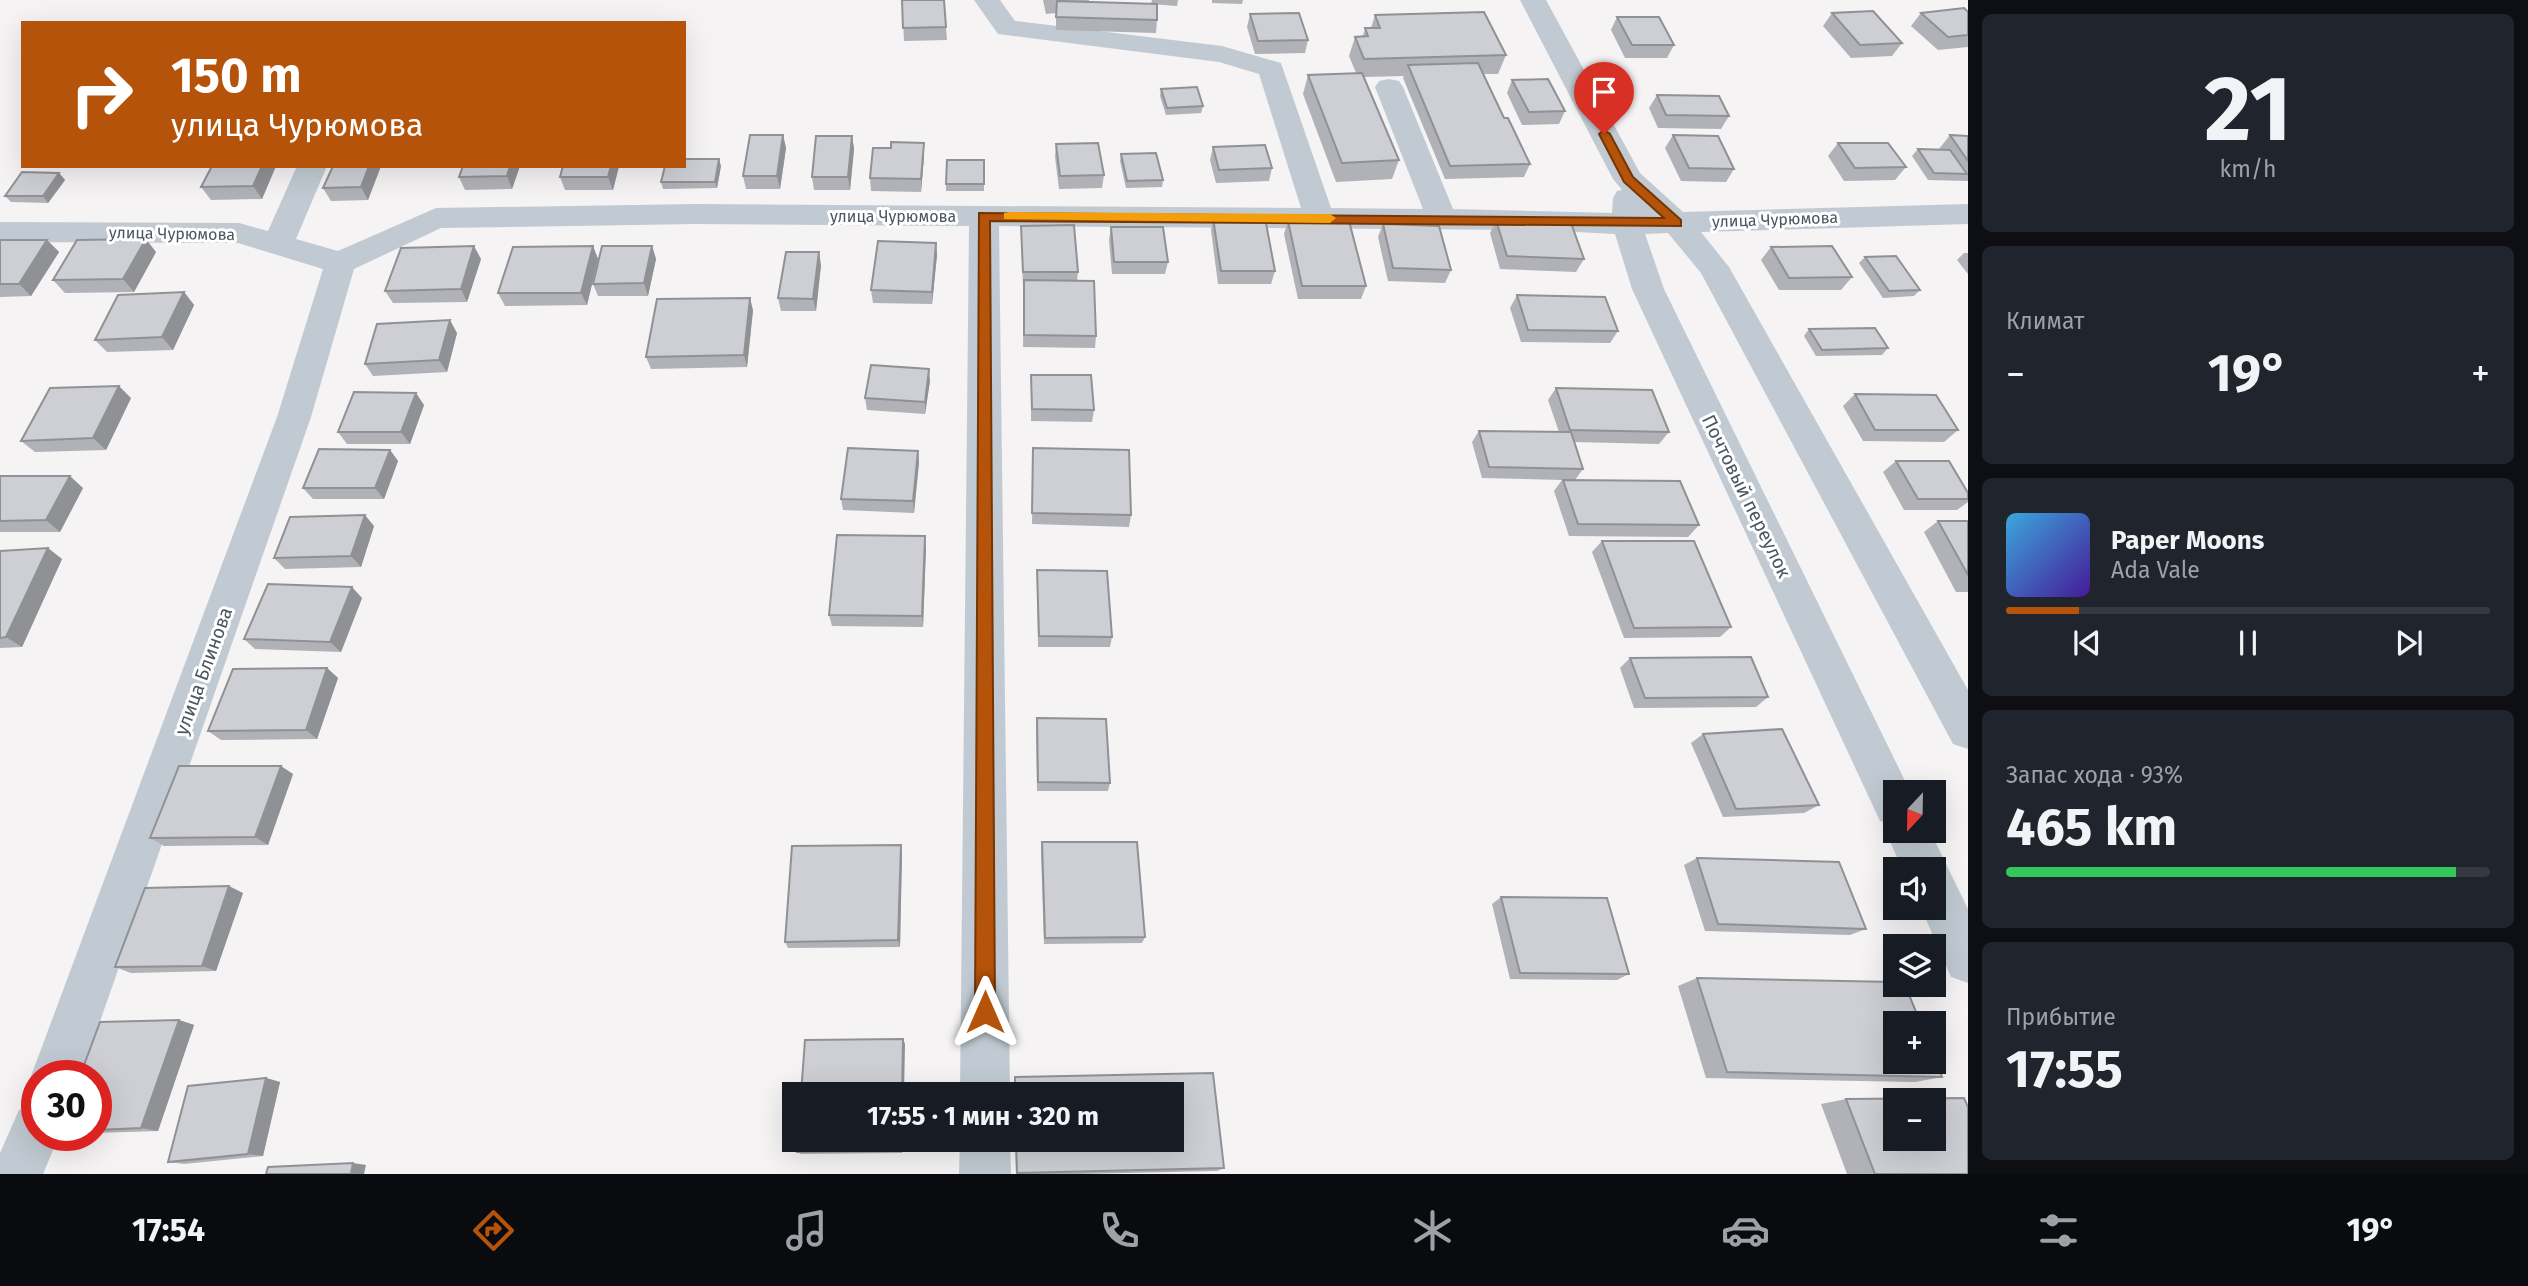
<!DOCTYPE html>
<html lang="ru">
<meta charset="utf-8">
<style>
body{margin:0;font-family:"Fira Sans",sans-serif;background:#20242c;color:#f1f3f6;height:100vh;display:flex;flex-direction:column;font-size:26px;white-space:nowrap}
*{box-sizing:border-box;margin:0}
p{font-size:23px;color:#9ea1a6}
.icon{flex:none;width:38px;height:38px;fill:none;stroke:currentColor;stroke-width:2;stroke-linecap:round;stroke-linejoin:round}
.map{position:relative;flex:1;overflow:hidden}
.panel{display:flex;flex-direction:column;gap:14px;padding:14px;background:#0d0f14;width:560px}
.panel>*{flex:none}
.banner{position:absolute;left:21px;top:21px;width:665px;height:147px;border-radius:0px;box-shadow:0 7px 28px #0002;background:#b45309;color:#fff;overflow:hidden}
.needle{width:46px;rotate:202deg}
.tools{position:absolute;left:1883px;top:780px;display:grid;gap:14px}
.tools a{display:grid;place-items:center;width:63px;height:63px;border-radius:0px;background:#171b24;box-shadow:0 7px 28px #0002;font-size:35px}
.speed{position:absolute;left:21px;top:1060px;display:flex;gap:14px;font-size:35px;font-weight:700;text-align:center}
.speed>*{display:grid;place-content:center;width:91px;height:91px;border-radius:50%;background:#171b24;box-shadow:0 7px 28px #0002;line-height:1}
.speed .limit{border:10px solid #d22;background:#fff;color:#111}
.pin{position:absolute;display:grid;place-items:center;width:60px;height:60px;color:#fff;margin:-72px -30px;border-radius:50% 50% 50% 0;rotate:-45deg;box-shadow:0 0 7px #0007}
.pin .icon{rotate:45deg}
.me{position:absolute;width:77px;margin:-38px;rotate:0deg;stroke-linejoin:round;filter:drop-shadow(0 0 5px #0008)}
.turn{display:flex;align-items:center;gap:24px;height:147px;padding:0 35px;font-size:32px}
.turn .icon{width:91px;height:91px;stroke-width:2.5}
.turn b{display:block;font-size:49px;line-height:60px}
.big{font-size:52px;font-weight:700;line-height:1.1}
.panel .card{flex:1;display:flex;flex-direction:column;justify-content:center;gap:10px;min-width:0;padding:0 24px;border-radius:10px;background:#20242c}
.panel .dial{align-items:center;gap:0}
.dial b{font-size:91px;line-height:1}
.song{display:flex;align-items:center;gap:21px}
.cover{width:84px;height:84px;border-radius:10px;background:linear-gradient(135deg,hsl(200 70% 55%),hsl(260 70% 35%))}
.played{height:7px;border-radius:4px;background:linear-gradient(90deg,#b45309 15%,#363941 15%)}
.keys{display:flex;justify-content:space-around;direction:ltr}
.heat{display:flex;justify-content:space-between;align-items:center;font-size:38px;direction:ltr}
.charge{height:10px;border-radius:5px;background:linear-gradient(90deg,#34c759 93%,#363941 0)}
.trip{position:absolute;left:782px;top:1082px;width:402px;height:70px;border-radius:0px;background:#171b24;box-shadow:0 7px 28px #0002;font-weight:700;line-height:70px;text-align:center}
.dock{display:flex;height:112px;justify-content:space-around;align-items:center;background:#090b0e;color:#9ea1a6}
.dock .icon{width:49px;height:49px}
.dock .on{color:#b45309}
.dock b{font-size:32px;color:#f1f3f6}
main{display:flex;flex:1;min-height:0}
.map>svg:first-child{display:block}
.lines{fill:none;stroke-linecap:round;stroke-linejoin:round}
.minor{fill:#c1cad2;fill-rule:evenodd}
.wall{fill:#b0b2b7}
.shaded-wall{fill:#909195}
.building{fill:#cdcfd5;stroke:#909195;stroke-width:2;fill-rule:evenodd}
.route{fill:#b45309;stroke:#753606;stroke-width:2}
.slow{fill:#f59e0b}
.labels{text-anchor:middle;stroke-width:6;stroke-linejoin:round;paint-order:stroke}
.far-street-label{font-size:16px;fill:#4a5661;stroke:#fff}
.street-label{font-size:19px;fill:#4a5661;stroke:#fff}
</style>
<main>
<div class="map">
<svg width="1968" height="1174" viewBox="0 0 1968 1174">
<rect width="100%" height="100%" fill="#f5f3f3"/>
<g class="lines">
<g class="minor">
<path d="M974,0h26l15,21 207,25 59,17 50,145 92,1 -48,-122 4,-6 10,-2 10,2 4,6 50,122 159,4 1,-15 4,-7 5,-1 -9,-11 -93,-179h26l94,173 43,39 285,-8v20l-267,8 28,35 239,423v59l-15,-5 -252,-471 -33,-40 -23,1 19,55 247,504h-16v38h35l38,78v74l-17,-6 -30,-69h13v-38h-31l-18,-39 3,-7 -8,-3 -248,-532 -17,-55 -78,-4 -538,-4 11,868h-50l9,-868 -273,-2 -255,4 -87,41 -43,148 -230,659h-44v13l-6,-13 246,-659 46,-148 -85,-26 -238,-1v-20l239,1 29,8 29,-65h30l-31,73 42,12 98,-43 260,-4 605,4 -42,-134 -40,-12 -221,-28z"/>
<path d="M37,1103v33h22l-16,38h-43v-21l19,-43z"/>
<path d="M960,1139h50l1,35h-52z"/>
</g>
</g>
<g class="wall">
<path d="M902,0h42l3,40 -43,1z"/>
<path d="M1043,0h46v2l68,18 -1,13 -100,-3v-17l-10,1z"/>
<path d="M1152,0h26l-1,6 -26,-2z"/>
<path d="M1212,0h31l-1,4 -30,-1z"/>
<path d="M1968,12v35l-30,3 -27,-24 10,-13z"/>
<path d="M1832,13l70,30 -10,13 -41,2 -28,-32z"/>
<path d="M1250,14l58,26 -3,13 -50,1 -8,-27z"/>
<path d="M1375,15l131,40 -8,19h-15l21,44 26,46 -6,13 -79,2 -42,-101 1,-2 -40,1 35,83 -7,19 -56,3 -33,-88 5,-19 48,-2 -7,-17 6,-19 8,-1 2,-8h6z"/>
<path d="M1617,17l57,28 -7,13h-42l-14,-28z"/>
<path d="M1512,80l53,31 -6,13 -37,1 -15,-32z"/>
<path d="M1161,89l42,17 -2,7 -35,2 -6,-19z"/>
<path d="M1657,95l72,21 -8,13 -63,-1 -9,-20z"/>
<path d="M783,135l3,13 -6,41h-34l-3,-13z"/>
<path d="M1673,135l61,34 -8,13 -45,-1 -16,-33z"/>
<path d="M1950,135l18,1v45l-40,-1 -16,-24 6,-7 22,1 -1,-1z"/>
<path d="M852,136l2,13 -4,41h-36l-2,-13z"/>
<path d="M1838,143l68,24 -11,13 -51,1 -16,-25z"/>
<path d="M1056,144l48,31 -2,13 -43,1 -4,-32z"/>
<path d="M1213,147l59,21 -3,13 -53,2 -6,-23z"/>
<path d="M1121,154l42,26 -1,7 -36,1 -6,-27z"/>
<path d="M924,156l-3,36 -50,-1 -1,-13z"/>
<path d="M984,160v31h-38v-7z"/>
<path d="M276,166l-14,33 -51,1 -10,-13z"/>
<path d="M381,166l-13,34 -37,1 -8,-13z"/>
<path d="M463,166h57l-8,23 -47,1 -6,-13z"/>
<path d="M619,166l-6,24h-48l-5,-13z"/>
<path d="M721,166l-4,22 -54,1 -2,-7z"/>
<path d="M59,173l6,7 -17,23 -37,-1 -6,-6z"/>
<path d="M1213,218l62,53 -4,13h-53l-7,-54z"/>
<path d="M1496,220l88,39 -8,13 -76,-3 -10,-36z"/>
<path d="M1288,221l78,65 -5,13h-63l-14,-65z"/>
<path d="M1383,224l68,46 -6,13 -57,-2 -10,-44z"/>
<path d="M1021,226l57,46 -1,9 19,55 -1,12 -72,-1 1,-62h-1l-2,-46z"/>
<path d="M1111,227l57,35 -3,12h-53l-3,-34z"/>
<path d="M0,240h47l12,12 -28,44 -31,1z"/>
<path d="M936,243l1,12 -5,49 -59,-1 -2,-13z"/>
<path d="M593,246l5,13 -11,46 -82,1 -7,-13z"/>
<path d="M652,246l4,13 -8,37h-50l-5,-12z"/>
<path d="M1771,247l81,30 -11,13h-62l-18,-30z"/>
<path d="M156,252l-22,40 -69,1 -12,-13z"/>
<path d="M1964,253h4v21l-11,-14z"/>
<path d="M1865,257l55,33 -6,6 -31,2 -24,-35z"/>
<path d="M481,259l-14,43 -74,1 -8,-12z"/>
<path d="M821,265l-5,46h-35l-3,-13z"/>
<path d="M184,292l10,13 -21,45 -66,2 -12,-12z"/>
<path d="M1517,295l101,36 -8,12 -89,-1 -11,-34z"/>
<path d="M753,310l-6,57 -96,2 -5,-12z"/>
<path d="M1809,329l79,19 -6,7 -66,1 -12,-20z"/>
<path d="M457,333l-10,39 -74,4 -8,-12z"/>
<path d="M1031,375l63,35 -2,12 -61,-1z"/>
<path d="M930,381l-5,33 -58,-4 -2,-12z"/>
<path d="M1556,388l113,44 -10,12 -84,-2 8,27 -8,11 124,45 -11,12 -119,-1 -15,-45 8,-11 -80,-2 -10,-36 7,-11 80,1 -11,-32z"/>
<path d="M1855,394l103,36 -14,12 -81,-1 -20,-35z"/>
<path d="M131,398l-25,52 -71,2 -14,-11z"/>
<path d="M424,405l-14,39h-63l-9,-12z"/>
<path d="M390,450l8,11 -14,38h-71l-10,-11z"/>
<path d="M918,451l1,11 -5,51 -71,-3 -2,-11z"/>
<path d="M1033,459l98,56 -2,12 -97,-3z"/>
<path d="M1896,461l72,32v9l-11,8h-53l-21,-38z"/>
<path d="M0,476l83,12 -23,44h-60z"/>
<path d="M1938,521h30v71h-12l-32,-60z"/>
<path d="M374,526l-13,41 -76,2 -11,-11z"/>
<path d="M1602,541l129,86 -11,10 -96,1 -32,-86z"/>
<path d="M926,547l-3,80 -91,-1 -3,-11z"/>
<path d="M0,551l62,8 -40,88 -22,1z"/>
<path d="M1037,570l75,67 -2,10h-72l-1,-66z"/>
<path d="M362,598l-21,54 -86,-3 -11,-10z"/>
<path d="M1630,658l138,39 -12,10 -122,1 -14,-40z"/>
<path d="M327,668l11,10 -21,61 -96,1 -13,-9z"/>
<path d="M1037,718l73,65 -2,8h-71l-1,-64z"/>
<path d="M1703,734l116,71 -15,8 -81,4 -32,-74z"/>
<path d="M293,774l-25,71 -104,1 -14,-8z"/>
<path d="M1042,842l103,95 -3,6 -98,1 -3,-94z"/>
<path d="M902,853l-2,94 -112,1 -3,-6z"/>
<path d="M1697,858l169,71 -16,6 -145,-4 -21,-66z"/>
<path d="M243,893l-27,78 -85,2 -16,-6z"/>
<path d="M1501,897l128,77 -12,6 -107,-1 -18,-75z"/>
<path d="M1697,978l245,99 -27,5 -209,-4 -28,-92z"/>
<path d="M179,1020l15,5 -36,106 -62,2v-57z"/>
<path d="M1213,1073l11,95 -7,3 -138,3h-63l-1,-35h157v-45h-158l1,-17z"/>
<path d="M266,1078l14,4 -17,74 -79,8 -16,-2z"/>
<path d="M1846,1099l122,75h-121l-26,-70z"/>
<path d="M798,1139h105l-1,14 -101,1 -4,-2z"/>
</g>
<g class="shaded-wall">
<path d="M783,135l3,13 -6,41 -3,-13z"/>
<path d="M852,136l2,13 -4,41 -2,-13z"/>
<path d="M924,143v13l-3,36v-13z"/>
<path d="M719,159l2,7 -4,22 -2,-6z"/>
<path d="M262,166h14l-14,33 -9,-13z"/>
<path d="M369,166h12l-13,34 -7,-13z"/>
<path d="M510,166h10l-8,23 -5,-13z"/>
<path d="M611,166h8l-6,24 -5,-13z"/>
<path d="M59,173l6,7 -17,23 -5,-7z"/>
<path d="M146,239l10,13 -22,40 -11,-13z"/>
<path d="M47,240l12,12 -28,44 -12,-12z"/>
<path d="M936,243l1,12 -5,49v-12z"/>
<path d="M474,246l7,13 -14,43 -6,-13z"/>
<path d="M593,246l5,13 -11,46 -6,-12z"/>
<path d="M652,246l4,13 -8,37 -4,-13z"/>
<path d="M819,252l2,13 -5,46 -3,-12z"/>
<path d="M184,292l10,13 -21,45 -11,-13z"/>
<path d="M750,298l3,12 -6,57 -3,-12z"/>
<path d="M450,320l7,13 -10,39 -8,-12z"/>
<path d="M929,369l1,12 -5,33v-12z"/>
<path d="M119,386l12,12 -25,52 -13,-12z"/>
<path d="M416,393l8,12 -14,39 -9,-12z"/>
<path d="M390,450l8,11 -14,38 -9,-11z"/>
<path d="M918,451l1,11 -5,51 -1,-12z"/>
<path d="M70,476l13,12 -23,44 -14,-12z"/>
<path d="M365,515l9,11 -13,41 -10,-11z"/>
<path d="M925,536l1,11 -3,80 -1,-11z"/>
<path d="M48,548l14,11 -40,88 -16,-10z"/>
<path d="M352,587l10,11 -21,54 -11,-10z"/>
<path d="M327,668l11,10 -21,61 -11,-9z"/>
<path d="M281,766l12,8 -25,71 -13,-8z"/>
<path d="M901,845l1,8 -2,94 -2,-7z"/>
<path d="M229,886l14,7 -27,78 -14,-5z"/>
<path d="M179,1020l15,5 -36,106 -17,-3z"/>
<path d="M903,1039l2,5 -1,50h-2z"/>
<path d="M266,1078l14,4 -17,74 -15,-2z"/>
<path d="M901,1139h2l-1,14 -1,-2z"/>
<path d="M353,1163l13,2 -2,9h-13z"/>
</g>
<g class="building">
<path d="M902,0h42l2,27 -43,1z"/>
<path d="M1057,1l100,3v16l-101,-3z"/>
<path d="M1964,8l4,4v23l-20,2 -27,-24z"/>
<path d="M1873,11l29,32 -42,2 -28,-32z"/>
<path d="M1484,12l22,43 -142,4 -9,-22 13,-1 -3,-8h15l-5,-13z"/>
<path d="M1299,13l9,27 -50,1 -8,-27z"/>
<path d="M1617,17h42l15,28h-42z"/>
<path d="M1478,63l26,55h4l22,46 -80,2 -42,-101z"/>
<path d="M1362,73l37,87 -57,3 -34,-88z"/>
<path d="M1548,79l17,32 -36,1 -17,-32z"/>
<path d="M1197,87l6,19 -36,2 -6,-19z"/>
<path d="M1657,95l62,1 10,20 -63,-1z"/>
<path d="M750,135h33l-6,41h-34z"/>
<path d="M1673,135l45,1 16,33 -45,-1z"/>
<path d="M1950,135l18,1v25z"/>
<path d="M816,136h36l-4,41h-36z"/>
<path d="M891,142l33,1 -3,36 -51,-1 3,-30h18z"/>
<path d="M1098,143l6,32 -44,1 -4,-32z"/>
<path d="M1838,143h50l18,24 -51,1z"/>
<path d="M1265,145l7,23 -53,2 -6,-23z"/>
<path d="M1918,149l32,1 17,24 -33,-1z"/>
<path d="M1156,153l7,27 -36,1 -6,-27z"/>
<path d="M684,159h35l-4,23h-54l4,-16h19z"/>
<path d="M947,160h37v24h-38z"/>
<path d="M212,166h50l-9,20 -52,1z"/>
<path d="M333,166h36l-8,21 -38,1z"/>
<path d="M463,166h47l-3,10 -48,1z"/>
<path d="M563,166h48l-3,11h-48z"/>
<path d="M22,172l37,1 -16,23h-38z"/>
<path d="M1213,218h52l10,53h-54z"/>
<path d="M1496,220l75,3 13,36 -77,-3z"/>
<path d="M1288,221h61l17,65h-64z"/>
<path d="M1383,224l56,2 12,44 -58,-2z"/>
<path d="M1074,225l4,47h-55l-2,-46z"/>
<path d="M1111,227h52l5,35h-54z"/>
<path d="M146,239l-23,40 -70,1 24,-40z"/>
<path d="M0,240h47l-28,44h-19z"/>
<path d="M878,241l58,2 -4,49 -61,-2z"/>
<path d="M474,246l-13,43 -76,2 16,-43z"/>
<path d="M593,246l-12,47h-83l15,-46z"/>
<path d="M602,246h50l-8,37 -51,1z"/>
<path d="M1832,246l20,31 -63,1 -18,-31z"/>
<path d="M786,252h33l-6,47 -35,-1z"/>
<path d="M1896,256l24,34 -31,1 -24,-34z"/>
<path d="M1024,280l70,1 2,55 -72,-1z"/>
<path d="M184,292l-22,45 -67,3 23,-45z"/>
<path d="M1517,295l88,2 13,34 -90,-1z"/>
<path d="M750,298l-6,57 -98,2 11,-58z"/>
<path d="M450,320l-11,40 -74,4 12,-40z"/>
<path d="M1875,328l13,20 -66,2 -13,-21z"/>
<path d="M871,365l58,4 -4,33 -60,-4z"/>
<path d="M1031,375h60l3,35 -62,-1z"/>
<path d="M119,386l-26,52 -72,3 29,-53z"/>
<path d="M1556,388l96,2 17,42 -99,-2z"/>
<path d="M354,392l62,1 -15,39h-63z"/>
<path d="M1855,394l81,1 22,35h-83z"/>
<path d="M1479,431l92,1 12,37 -94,-2z"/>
<path d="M848,448l70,3 -5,50 -72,-2z"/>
<path d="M1033,448l96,2 2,65 -99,-2z"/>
<path d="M319,449l71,1 -15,38h-72z"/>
<path d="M1896,461h53l19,32v6h-50z"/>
<path d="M0,476h70l-24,44 -46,1z"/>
<path d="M1563,480l117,1 19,44 -121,-1z"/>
<path d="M365,515l-14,41 -77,2 16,-41z"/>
<path d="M1938,521h30v54z"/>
<path d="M837,535l88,1 -3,80 -93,-1z"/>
<path d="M1602,541h92l37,86 -97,1z"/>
<path d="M48,548l-42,89 -6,1v-87z"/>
<path d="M1037,570l70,1 5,66 -73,-1z"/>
<path d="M268,584l84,3 -22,55 -86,-3z"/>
<path d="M1751,657l17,40 -123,1 -15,-40z"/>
<path d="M327,668l-21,62 -98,1 25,-62z"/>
<path d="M1037,718l69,1 4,64 -72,-1z"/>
<path d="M1782,729l37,76 -83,4 -33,-75z"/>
<path d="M179,766h102l-26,71 -105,1z"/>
<path d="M1042,842h95l8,95 -100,1z"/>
<path d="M901,845l-3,95 -113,2 7,-96z"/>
<path d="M1697,858l142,4 27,67 -148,-5z"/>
<path d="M229,886l-27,80 -87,1 30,-79z"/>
<path d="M1501,897l106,1 22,76 -109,-1z"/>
<path d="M1697,978l198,4v3h10l16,39h-26v38h39v-6l8,21 -215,-5z"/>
<path d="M179,1020l-38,108 -45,2v-54h-16l20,-54z"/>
<path d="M903,1039l-1,55h-101l4,-54z"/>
<path d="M1213,1073l11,95 -207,5 -1,-34h156v-45h-157v-17z"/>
<path d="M266,1078l-18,76 -80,8 20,-76z"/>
<path d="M1964,1098l4,9v67h-93l-29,-75zM1895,1101h39v38h-39z"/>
<path d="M798,1139h103v12l-104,1z"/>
<path d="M353,1163l-2,11h-85l2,-7z"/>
</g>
<path class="route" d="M1604,130l6,4 23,43 48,43v6l-691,-5 5,791 -3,6 -7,3 -7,-3 -3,-6 4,-799 685,5 -40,-36 -25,-48z"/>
<path class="slow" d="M1009,212l321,2 6,4 -6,5 -326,-4v-6z"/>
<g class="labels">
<g class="far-street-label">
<text x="893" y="222">улица Чурюмова</text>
<text transform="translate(1775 219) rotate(-2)" y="6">улица Чурюмова</text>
<text transform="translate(172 233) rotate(1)" y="6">улица Чурюмова</text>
</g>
<g class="street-label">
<text transform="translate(1747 496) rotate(64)" y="7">Почтовый переулок</text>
<text transform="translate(203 671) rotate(-70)" y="7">улица Блинова</text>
</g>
</g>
</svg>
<div class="tools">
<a><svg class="needle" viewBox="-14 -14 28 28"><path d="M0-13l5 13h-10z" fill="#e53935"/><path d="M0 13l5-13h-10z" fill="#9ea1a6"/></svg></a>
<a><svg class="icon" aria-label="sound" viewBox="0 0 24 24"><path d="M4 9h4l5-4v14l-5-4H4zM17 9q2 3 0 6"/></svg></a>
<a><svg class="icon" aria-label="layers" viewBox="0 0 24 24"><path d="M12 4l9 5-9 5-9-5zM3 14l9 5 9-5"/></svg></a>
<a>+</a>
<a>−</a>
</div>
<div class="speed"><div class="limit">30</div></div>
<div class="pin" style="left:1604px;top:134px;background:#d93025"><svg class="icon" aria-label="arrive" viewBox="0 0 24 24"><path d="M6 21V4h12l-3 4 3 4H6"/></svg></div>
<svg class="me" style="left:985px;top:1012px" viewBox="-20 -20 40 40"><path d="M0-17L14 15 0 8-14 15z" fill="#b45309" stroke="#fff" stroke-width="4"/></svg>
<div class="trip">17:55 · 1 мин · 320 m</div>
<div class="banner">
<div class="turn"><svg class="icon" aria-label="right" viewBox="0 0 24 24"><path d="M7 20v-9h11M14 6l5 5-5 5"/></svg><div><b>150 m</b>улица Чурюмова</div></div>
</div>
</div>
<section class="panel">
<div class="card dial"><b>21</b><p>km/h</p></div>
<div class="card"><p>Климат</p>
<div class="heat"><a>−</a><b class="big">19°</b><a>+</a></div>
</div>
<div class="card">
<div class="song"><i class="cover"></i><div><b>Paper Moons</b><p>Ada Vale</p></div></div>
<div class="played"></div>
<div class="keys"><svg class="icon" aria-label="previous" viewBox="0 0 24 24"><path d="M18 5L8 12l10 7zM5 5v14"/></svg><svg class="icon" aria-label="pause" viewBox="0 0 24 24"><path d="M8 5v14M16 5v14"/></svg><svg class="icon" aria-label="next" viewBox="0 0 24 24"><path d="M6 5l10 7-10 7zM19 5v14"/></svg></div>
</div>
<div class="card"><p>Запас хода · 93%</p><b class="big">465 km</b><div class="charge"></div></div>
<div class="card"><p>Прибытие</p><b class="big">17:55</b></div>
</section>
</main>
<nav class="dock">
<b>17:54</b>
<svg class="icon on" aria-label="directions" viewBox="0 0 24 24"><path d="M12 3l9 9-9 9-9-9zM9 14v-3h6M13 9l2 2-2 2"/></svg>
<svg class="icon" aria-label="music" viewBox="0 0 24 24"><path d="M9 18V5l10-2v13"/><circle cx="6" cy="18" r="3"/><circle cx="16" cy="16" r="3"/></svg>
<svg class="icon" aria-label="phone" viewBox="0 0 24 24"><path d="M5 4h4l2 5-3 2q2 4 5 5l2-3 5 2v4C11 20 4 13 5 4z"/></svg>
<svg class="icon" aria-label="climate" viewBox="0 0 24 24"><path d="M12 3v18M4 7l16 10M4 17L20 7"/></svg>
<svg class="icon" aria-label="car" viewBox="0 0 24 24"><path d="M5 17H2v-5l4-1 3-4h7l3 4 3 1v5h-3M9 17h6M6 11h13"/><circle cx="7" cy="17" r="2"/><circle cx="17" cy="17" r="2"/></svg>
<svg class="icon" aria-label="filters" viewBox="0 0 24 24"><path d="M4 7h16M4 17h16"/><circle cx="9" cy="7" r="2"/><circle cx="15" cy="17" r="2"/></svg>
<b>19°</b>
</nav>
